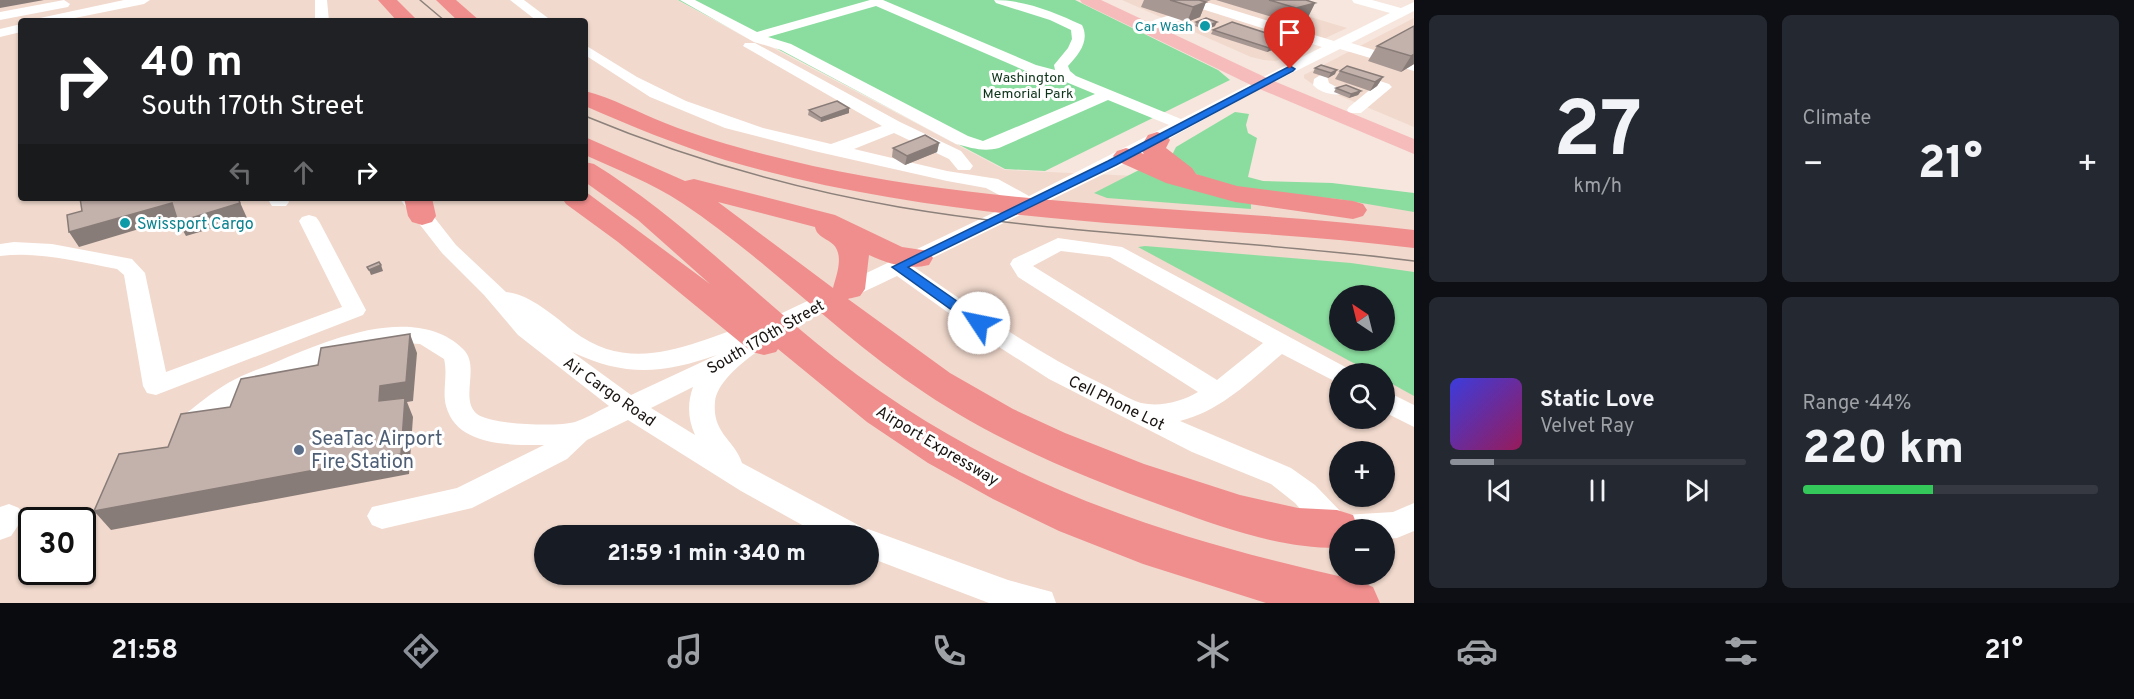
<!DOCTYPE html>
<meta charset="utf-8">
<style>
body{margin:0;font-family:Overpass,sans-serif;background:#242831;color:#f1f3f6;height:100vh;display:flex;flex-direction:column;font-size:22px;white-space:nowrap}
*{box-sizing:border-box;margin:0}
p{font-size:20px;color:#9ea1a6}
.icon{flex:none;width:33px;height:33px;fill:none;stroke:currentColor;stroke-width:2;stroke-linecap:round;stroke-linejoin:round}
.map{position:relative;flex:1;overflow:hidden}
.drawer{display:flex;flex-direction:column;gap:15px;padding:15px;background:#0d0f14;width:720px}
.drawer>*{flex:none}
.hud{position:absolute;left:18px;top:18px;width:570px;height:183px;border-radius:6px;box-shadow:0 2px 4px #0004;background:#202124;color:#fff;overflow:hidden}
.needle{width:39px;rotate:325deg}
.fabs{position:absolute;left:1329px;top:285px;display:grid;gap:12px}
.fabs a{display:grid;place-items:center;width:66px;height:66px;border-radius:50%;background:#171b24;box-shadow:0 2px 4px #0004;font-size:30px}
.speed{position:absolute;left:18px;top:507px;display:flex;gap:12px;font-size:30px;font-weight:700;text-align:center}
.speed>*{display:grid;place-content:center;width:78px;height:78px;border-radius:50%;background:#171b24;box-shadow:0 2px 4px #0004;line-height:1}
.speed .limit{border:3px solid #111;border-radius:9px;background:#fff;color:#111}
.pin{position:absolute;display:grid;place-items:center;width:51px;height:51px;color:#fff;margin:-62px -26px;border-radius:50% 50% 50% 0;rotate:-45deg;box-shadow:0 0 6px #0007}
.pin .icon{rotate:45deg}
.me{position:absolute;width:66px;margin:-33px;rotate:304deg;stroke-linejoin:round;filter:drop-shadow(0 0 4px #0008)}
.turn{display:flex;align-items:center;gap:21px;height:126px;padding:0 24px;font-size:27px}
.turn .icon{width:78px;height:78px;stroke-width:2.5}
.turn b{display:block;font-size:42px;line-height:51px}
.lanes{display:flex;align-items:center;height:57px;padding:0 24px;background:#0003;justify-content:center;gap:30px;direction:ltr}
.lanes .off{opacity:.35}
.big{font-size:45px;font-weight:800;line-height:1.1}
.drawer .tile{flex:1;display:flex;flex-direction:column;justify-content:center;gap:9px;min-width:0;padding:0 21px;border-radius:9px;background:#242831}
.drawer .dial{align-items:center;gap:0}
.dial b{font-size:78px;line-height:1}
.song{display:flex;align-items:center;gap:18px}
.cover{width:72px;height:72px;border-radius:9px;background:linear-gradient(135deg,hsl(240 70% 55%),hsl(330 70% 35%))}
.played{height:6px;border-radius:3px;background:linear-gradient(90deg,#8c9099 15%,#363941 15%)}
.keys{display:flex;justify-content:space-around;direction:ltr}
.heat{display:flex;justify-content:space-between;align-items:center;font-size:33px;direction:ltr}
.charge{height:9px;border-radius:4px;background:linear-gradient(90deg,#34c759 44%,#363941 0)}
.drawer .tiles{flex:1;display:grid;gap:15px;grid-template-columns:repeat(2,1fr)}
.trip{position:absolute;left:534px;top:525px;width:345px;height:60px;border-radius:30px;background:#171b24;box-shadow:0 2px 4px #0004;font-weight:800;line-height:60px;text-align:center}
.tab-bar{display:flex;height:96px;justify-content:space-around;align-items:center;background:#090b0e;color:#9ea1a6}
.tab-bar .icon{width:42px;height:42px}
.tab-bar .active{color:#8c9099}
.tab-bar b{font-size:27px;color:#f1f3f6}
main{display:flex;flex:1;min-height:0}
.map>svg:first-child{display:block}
.built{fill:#f1d9cd;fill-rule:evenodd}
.green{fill:#8bdd9f;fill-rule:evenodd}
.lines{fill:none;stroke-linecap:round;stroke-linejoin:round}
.minor{fill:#fff;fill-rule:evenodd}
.major{fill:#f6bbbb;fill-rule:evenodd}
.highway{fill:#f08e8d;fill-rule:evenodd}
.tram{stroke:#8c817b;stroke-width:1.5}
.wall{fill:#a89894}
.shaded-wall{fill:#887c78}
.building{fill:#c3b1ac;stroke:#887c78;stroke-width:1.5}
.route{fill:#1a73e8;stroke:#114b97;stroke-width:1.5}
.culture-dot{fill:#0f9aa8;stroke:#fff;stroke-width:2}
.service-dot{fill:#5c6f8a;stroke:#fff;stroke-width:2}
.labels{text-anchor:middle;stroke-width:6;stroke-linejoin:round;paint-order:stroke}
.far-culture-label{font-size:14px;fill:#0d838f;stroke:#fff;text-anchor:end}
.far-park-label{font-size:14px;fill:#0d3319;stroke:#fff}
.culture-label{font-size:16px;fill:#0d838f;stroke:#fff;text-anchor:start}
.street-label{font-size:16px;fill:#191411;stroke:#fff}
.near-service-label{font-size:20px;fill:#4e5e75;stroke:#fff;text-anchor:start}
</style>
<main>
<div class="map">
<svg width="1414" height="603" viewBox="0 0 1414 603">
<rect width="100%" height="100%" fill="#f6e6dd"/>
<g class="built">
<path d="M0,0h677l77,42 13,3 238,125 307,14 102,16v403h-1414zM21,21h564v177h-564zM1340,296h44v44h-44zM1340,374h44v44h-44zM1340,452h44v44h-44zM32,520h50v52h-50zM1340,530h44v44h-44zM544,536h324v38h-324z"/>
<path d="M1122,0h131l94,28 -71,33 -12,-1 -13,-3z"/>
<path d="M1414,18v109l-100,-42 -10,-7v-3z"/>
</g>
<g class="green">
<path d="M678,0h397l143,70 12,10 -185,91 -40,-2 -237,-125 -14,-3z"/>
<path d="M1235,112l14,2 -3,11 2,8 9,5 -9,39 15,4 69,2 82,10v19l-76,-13 -71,-6 -47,-10 -35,-13 -13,-15 4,-8z"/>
<path d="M1139,170l112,34v5l-144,-11 -13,-5z"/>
<path d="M1145,246l206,17 63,9v124l-29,-16 -1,-6 -12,-1 -234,-126zM1340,296h44v44h-44z"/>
</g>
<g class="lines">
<g class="minor">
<path d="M64,0l6,4 -2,3 -68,13v-8z"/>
<path d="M124,0h26l-6,4 -84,17h-22l2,-3z"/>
<path d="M315,0h12l2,21h-14z"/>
<path d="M510,0h14l28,21h-15z"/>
<path d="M680,0h15l62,32 113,-32h13l153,65 19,5 -1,-5 14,-17 4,-9 -1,-9 -21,-10 -54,-17 -2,-3c31,0 60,12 88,25 8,16 -3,29 -14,41l2,5 6,5 105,43 141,-72 -120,-38 -2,-3 2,-3h8l124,38 56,-28 -36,-10 -2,-3h20l29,8 13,-6v9l-63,32 63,19v9l-74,-22 -88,44 -134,74 -204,100c60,42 120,84 186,116 13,6 28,16 41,20 19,4 40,-1 57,-11l-180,-115 -8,-13 3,-5 45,-21 64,9 227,122 3,5h-12v10l-58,-30c-31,26 -61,57 -102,67l111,47 24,17 29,30 49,-3 21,-9v28l-17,7 -13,1v-9h-44v12l-14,-4 -31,-35 -24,-19 -79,-32 -143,-73 -78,-50 -74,-53c-41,20 -178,80 -182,126 -3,32 20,38 27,61l120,64 2,4 4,-2 140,51 44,12 4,11h-67l-121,-46v-21h-46l-81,-45 -113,-71 -41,20 -20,19 -95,49 -90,21 -10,-4 -5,-9 5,-9 85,-19 87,-43c-33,0 -87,2 -98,-39 -4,-15 2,-31 -2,-47l-24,-15 -28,-2 -55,13 -90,41 -49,36 -9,3 -9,-3 -4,-7 4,-7c16,-12 31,-25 48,-35 14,-8 31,-14 46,-20 51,-22 141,-61 189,-14 18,17 -4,50 14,65 14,11 82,13 98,8 12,-4 23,-11 34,-16l-91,-71 -34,-40 -42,-42 -43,-55h20l37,47 50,47c22,1 50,25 67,39 63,48 124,8 188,-10l7,2 12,-9 234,-111 -28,-15 -39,-7 -133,-30 -89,-23 -75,-31 -65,-42v-10l52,32 49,24 77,27 68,16 51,-18 -139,-80 2,-3h10l145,79 61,29 12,15 -3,4h-12l-9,-11 -55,-26 -40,16 93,22 51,8 31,17 140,-71 -61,-25 -109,48c-16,4 -27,0 -43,-4l-175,-94 -27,-8zM876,6l150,65 40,11 29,12 -112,47 -15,-5 -177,-92 -23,-7zM1061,251l49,6 153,86 -46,37 -184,-114zM572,352c53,25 90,22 145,3l-86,40zM693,387c-6,17 -5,32 2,48l-44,-27z"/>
<path d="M1177,13l7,4 -2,3 -23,7 -7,-4 2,-3z"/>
<path d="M21,24v8l-21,5v-8z"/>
<path d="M1350,71l39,13 3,3 -31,26h-12l-2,-3 2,-3 23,-19 -27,-10 -2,-3 2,-3z"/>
<path d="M1322,74l5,2 2,7 15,8 -3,3c-8,2 -22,-2 -28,-9l1,-6z"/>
<path d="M267,198h20l2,4 -3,4h-14z"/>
<path d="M309,215l7,2 3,4 47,89 -3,5 -207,80 -9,-2 -4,-7 -19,-111 -7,-6c-38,-7 -78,-18 -117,-13v-12l14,-2 38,2 80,15 13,14 21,99 176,-65 -43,-86 3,-4z"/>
<path d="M1384,390l30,15v22l-30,-15z"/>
<path d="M9,504l10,4 5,9 -13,19 -11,4v-33z"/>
</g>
<path class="major" d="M1080,0h21l168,79 145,60v15l-159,-67 -173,-84z"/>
<g class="highway">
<path d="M378,0h19l21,21h-21z"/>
<path d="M436,0h20l24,21h-22z"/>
<path d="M585,91c28,7 54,22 80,32 48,19 99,32 148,43 198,43 401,40 601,64v18c-120,-15 -242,-18 -363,-30 -109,-10 -220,-27 -326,-58 -48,-15 -94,-34 -140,-54z"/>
<path d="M1157,132l9,3 4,5 -4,8 26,20 4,6 41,12 116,15 10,3 4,6 -4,6 -10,3 -118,-17 -69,-19 -49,-22 -4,-5 4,-5 9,-3 18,6 -4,-6 8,-13z"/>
<path d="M585,137l100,44 9,-2 141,36 67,32 27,4 4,7 -4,7c-21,5 -40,-1 -60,-10l-4,34 -5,7 -12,3 102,74 63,36 52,24 79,31 96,31 58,13 39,2 16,5 6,15h-19v17l-3,1c-60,0 -115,-21 -171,-41 -84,-30 -166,-64 -241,-114 -86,-57 -157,-133 -243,-190 -30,-20 -64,-33 -97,-48zM718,202l97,25c2,12 18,12 22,23 5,11 -1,27 -4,38z"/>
<path d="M585,162l9,2c89,55 159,130 241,194 159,124 327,179 521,222l17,7 7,16h-114l-123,-39 -84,-33 -66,-32 -65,-36 -61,-41 -89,-73 -2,3 -12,3 -12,-3 -134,-110 -52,-38 -4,-6h23l1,-6 124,92 -72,-64 -53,-38z"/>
<path d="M404,198h28l4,18 -4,6 -10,3 -10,-3 -4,-6z"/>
</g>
<g class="tram">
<path d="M420,0l25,21"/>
<path d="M585,116c101,42 205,72 314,91 170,29 344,32 515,54"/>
</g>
</g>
<g class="wall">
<path d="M1144,0h67l-5,2 -6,15 -13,5 -46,-15z"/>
<path d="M1216,0h90l9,3 -7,14 -19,5z"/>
<path d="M1196,22l19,4 -9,4 -11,-4z"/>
<path d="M1414,26v38l-13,8 -33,-11 9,-15z"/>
<path d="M1213,30l75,10 -2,4 -19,8 -56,-18z"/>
<path d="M1315,68l20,6 -7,4 -15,-5z"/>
<path d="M1340,71l43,6 -6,9 -7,5 -35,-12z"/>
<path d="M1336,88l25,3 -3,4 -9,3 -15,-6z"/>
<path d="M849,108v5l-28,9 -13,-7 1,-5z"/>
<path d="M939,143l-2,9 -32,13 -13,-8 1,-9z"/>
</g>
<g class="shaded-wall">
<path d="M0,0h44l-44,8z"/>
<path d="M1206,2l-6,15 -13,5 6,-15z"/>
<path d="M1315,3l-7,14 -19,5 7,-14z"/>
<path d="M1217,22l-2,4 -9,4 1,-4z"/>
<path d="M1288,40l-2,4 -19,8 2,-4z"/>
<path d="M1414,54v10l-13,8 10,-16z"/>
<path d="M1337,70l-2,4 -7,4 3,-5z"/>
<path d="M1383,77l-6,9 -7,5 5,-9z"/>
<path d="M1361,91l-3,4 -9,3 2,-4z"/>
<path d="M849,108v5l-28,9v-4z"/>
<path d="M939,143l-2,9 -32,13 2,-9z"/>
<path d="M238,198l9,20 -61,18 -8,-14z"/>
<path d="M172,203l7,14 -100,30 -10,-15z"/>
<path d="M381,265l2,6 -12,4 -2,-5z"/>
<path d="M410,334l7,19 -4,48 -6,1 6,15 -4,57 -298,56 -17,-19 285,-110 1,-15z"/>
</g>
<g class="building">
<path d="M1170,0h29l7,2 -13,5z"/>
<path d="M1269,0h37l9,3 -19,5z"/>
<path d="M1206,18l11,4 -10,4 -11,-4z"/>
<path d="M1232,22l56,18 -19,8 -56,-18z"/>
<path d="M1414,26v28l-3,2 -34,-10z"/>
<path d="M1321,65l16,5 -6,3 -16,-5z"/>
<path d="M1347,66l36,11 -8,5 -35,-11z"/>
<path d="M1346,85l15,6 -10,3 -15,-6z"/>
<path d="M837,101l12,7 -28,10 -12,-8z"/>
<path d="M925,135l14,8 -32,13 -14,-8z"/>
<path d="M80,198h158l2,5 -62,19 -6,-19 -103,29 -2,-17 15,-4z"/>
<path d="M379,262l2,3 -12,5 -2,-3z"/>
<path d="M410,334l-4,48 -26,4 -1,15 26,-3 -4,56 -307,57 25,-57 49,-7 13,-33 49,-7 11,-28 77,-14 3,-17z"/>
</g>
<path class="route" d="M1290,66l5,3 -2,2 -177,94 -208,102 76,53 2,3 -2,3h-10l-82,-59 216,-106z"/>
<g class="culture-dot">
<circle cx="1205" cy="26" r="6"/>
<circle cx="125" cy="223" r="6"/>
</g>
<circle class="service-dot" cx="299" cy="450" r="6"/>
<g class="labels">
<g class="far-culture-label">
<text x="1193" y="31">Car Wash</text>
</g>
<g class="far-park-label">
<text x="1028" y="82">Washington<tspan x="1028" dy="16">Memorial Park</tspan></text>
</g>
<g class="culture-label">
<text x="137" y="229">Swissport Cargo</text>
</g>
<g class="street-label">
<text transform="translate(765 336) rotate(-30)" y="6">South 170th Street</text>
<text transform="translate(610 391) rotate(35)" y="6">Air Cargo Road</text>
<text transform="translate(1117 402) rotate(26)" y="6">Cell Phone Lot</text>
<text transform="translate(938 445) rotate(31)" y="6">Airport Expressway</text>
</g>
<g class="near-service-label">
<text x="311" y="445">SeaTac Airport<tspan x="311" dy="23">Fire Station</tspan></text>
</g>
</g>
</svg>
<div class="fabs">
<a><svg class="needle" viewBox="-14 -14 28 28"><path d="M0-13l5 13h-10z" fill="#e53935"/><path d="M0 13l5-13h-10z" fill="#9ea1a6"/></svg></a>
<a><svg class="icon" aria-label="search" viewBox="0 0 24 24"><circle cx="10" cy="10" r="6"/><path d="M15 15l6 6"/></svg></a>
<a>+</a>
<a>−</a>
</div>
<div class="speed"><div class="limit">30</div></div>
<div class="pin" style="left:1290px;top:69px;background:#d93025"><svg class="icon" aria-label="arrive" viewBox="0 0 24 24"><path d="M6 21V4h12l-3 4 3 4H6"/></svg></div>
<svg class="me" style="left:979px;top:323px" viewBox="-20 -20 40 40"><circle r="19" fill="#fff"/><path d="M0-13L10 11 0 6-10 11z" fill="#1a73e8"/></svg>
<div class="trip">21:59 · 1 min · 340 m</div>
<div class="hud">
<div class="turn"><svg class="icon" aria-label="right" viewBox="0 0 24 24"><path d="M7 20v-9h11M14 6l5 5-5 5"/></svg><div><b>40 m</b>South 170th Street</div></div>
<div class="lanes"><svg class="icon off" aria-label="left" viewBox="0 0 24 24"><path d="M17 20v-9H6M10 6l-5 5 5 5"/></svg><svg class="icon off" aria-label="ahead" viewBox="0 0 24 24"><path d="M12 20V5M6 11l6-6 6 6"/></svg><svg class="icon" aria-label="right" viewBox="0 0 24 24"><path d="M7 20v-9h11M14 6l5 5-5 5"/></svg></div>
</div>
</div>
<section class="drawer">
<div class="tiles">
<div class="tile dial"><b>27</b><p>km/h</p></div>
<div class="tile"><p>Climate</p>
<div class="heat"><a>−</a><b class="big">21°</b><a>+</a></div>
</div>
<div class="tile">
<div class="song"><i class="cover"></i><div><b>Static Love</b><p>Velvet Ray</p></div></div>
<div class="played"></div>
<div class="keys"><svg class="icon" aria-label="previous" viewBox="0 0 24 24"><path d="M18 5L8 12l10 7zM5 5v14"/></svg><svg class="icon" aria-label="pause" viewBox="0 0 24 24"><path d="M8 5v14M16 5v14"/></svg><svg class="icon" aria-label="next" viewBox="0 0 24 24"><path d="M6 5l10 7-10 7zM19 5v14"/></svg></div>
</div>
<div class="tile"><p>Range · 44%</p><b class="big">220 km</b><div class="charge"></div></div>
</div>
</section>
</main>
<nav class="tab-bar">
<b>21:58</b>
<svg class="icon active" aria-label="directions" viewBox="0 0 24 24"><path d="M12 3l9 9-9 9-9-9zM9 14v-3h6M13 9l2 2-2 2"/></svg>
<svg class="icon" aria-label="music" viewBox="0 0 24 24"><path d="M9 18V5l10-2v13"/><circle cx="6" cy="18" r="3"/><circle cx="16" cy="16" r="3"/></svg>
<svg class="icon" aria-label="phone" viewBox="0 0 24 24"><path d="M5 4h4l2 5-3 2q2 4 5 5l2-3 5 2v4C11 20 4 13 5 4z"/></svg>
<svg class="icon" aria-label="climate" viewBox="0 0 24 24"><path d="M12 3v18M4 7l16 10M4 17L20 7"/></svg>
<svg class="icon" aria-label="car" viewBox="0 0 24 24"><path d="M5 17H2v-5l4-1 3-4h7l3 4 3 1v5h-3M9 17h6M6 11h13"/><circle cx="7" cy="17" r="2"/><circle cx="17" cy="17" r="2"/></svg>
<svg class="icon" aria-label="filters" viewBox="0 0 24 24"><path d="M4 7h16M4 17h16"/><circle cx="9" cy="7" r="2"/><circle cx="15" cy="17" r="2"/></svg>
<b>21°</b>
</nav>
